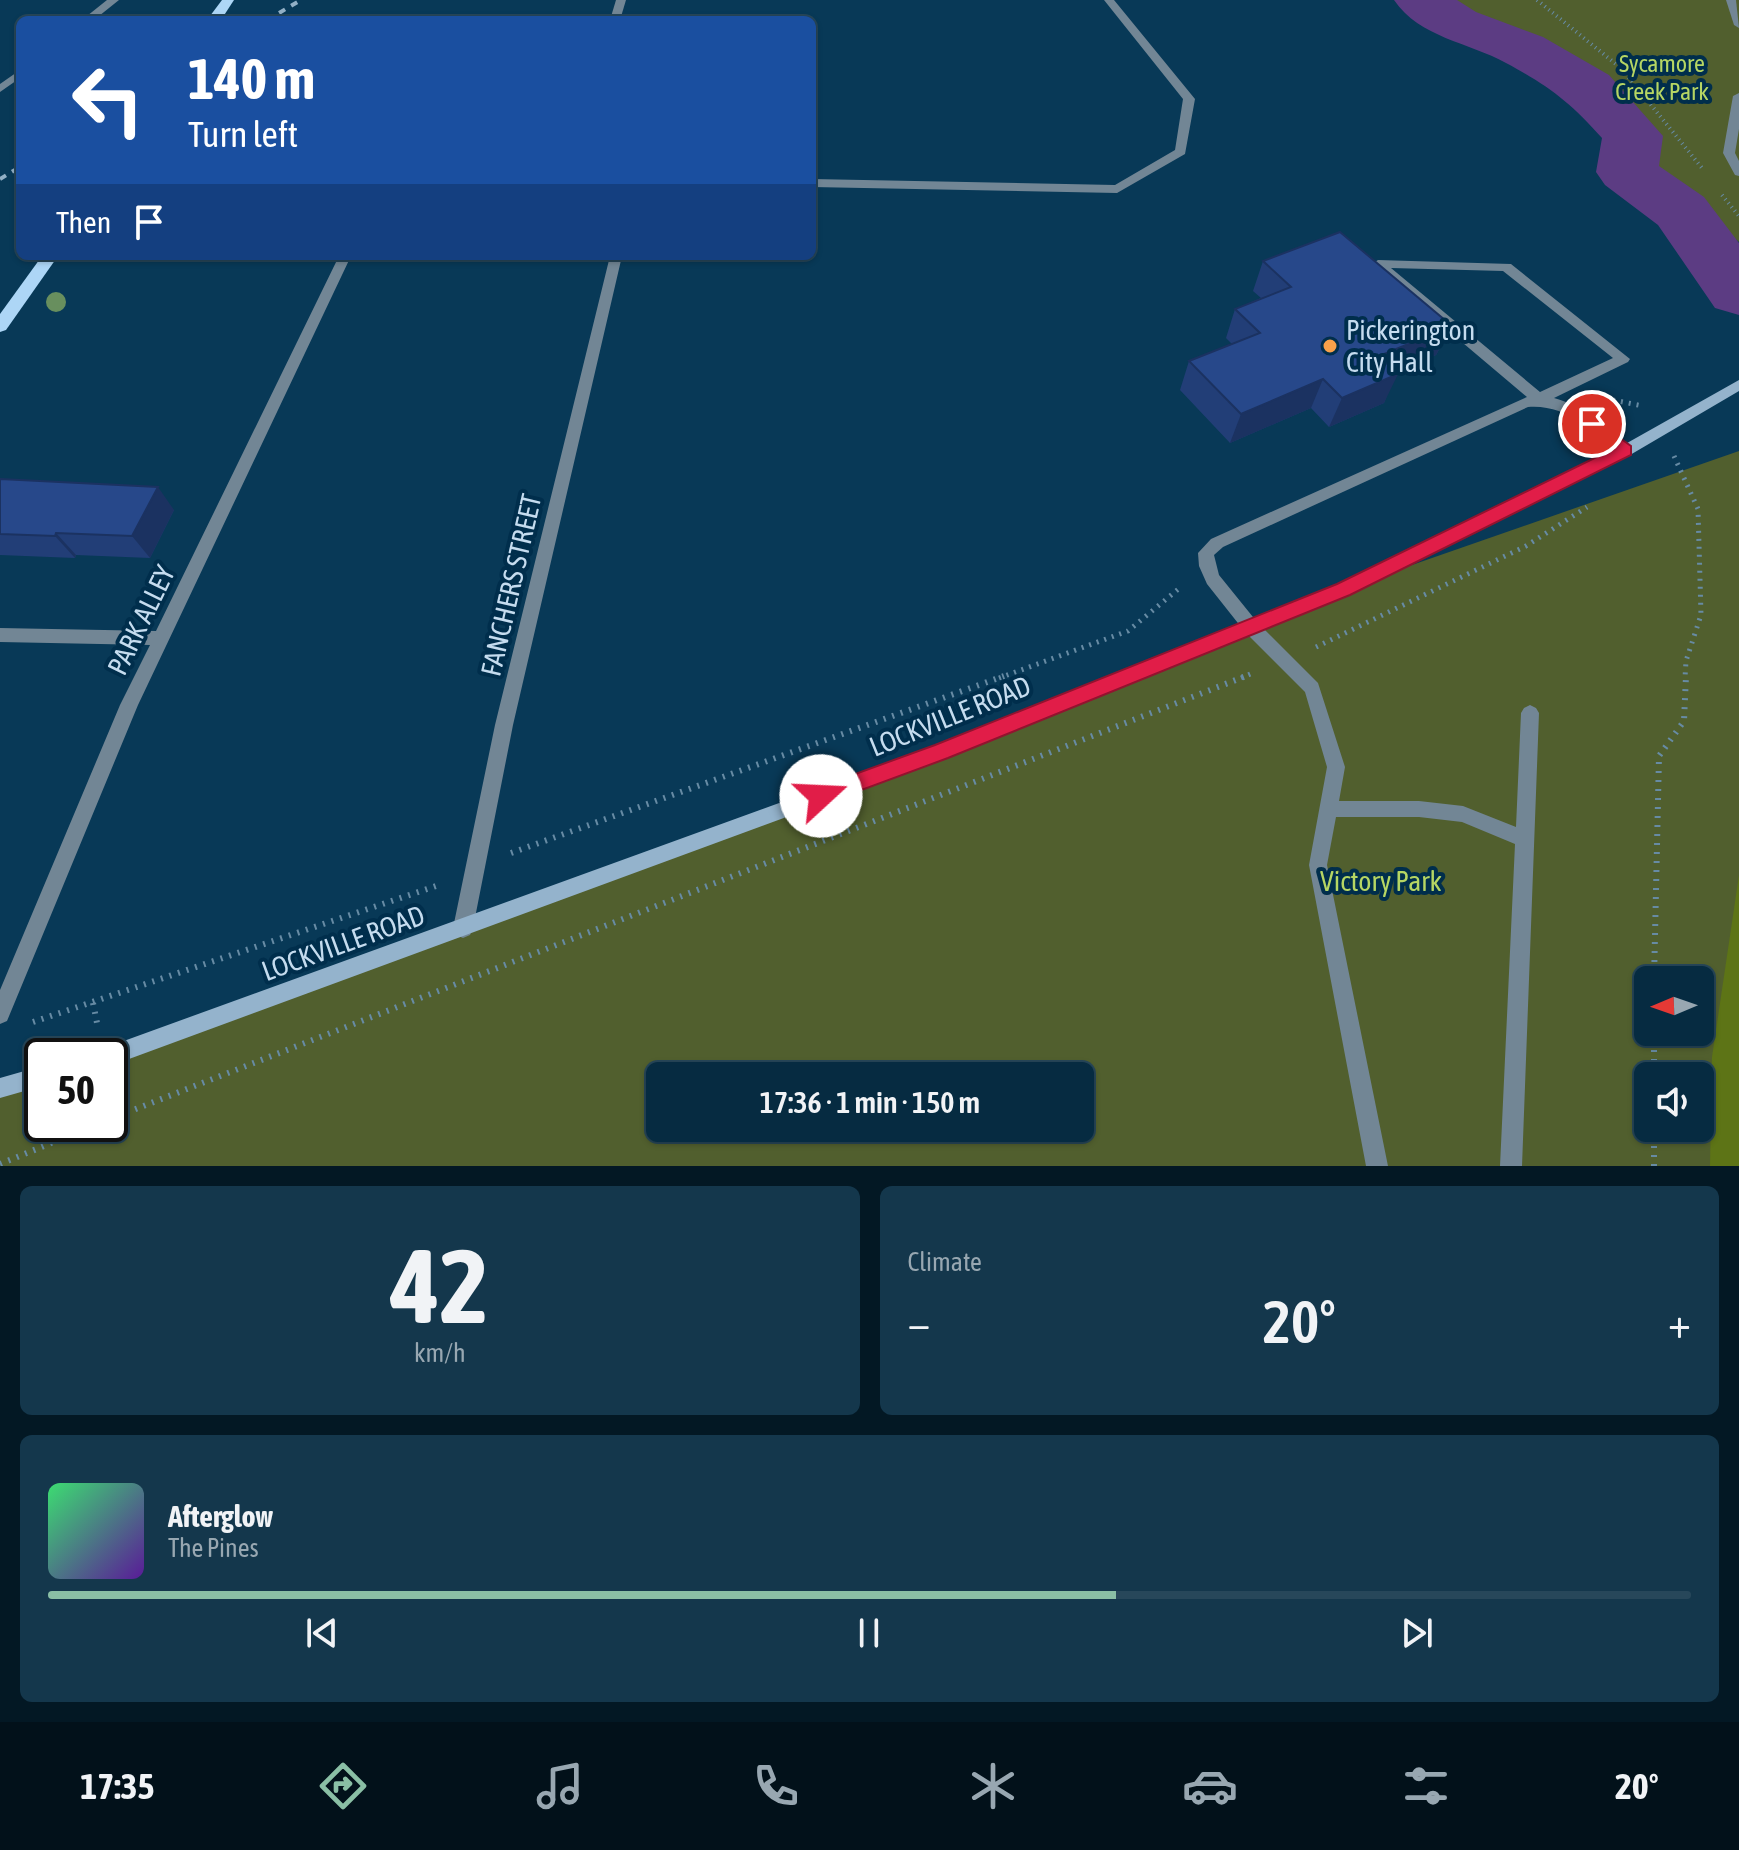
<!DOCTYPE html>
<meta charset="utf-8">
<style>
body{margin:0;font-family:"Asap Condensed",sans-serif;background:#14374c;color:#f1f3f6;height:100vh;display:flex;flex-direction:column;font-size:30px;white-space:nowrap}
*{box-sizing:border-box;margin:0}
p{font-size:26px;color:#98a7b1}
.icon{flex:none;width:44px;height:44px;fill:none;stroke:currentColor;stroke-width:2;stroke-linecap:round;stroke-linejoin:round}
.map{position:relative;height:1166px;overflow:hidden}
.details{display:flex;flex-direction:column;gap:20px;padding:20px;background:#031824;flex:1}
.details>*{flex:none}
.hud{position:absolute;left:16px;top:16px;width:800px;height:244px;border-radius:12px;box-shadow:0 2px 6px #0004,0 0 0 2px #27475a;background:#1a4fa0;color:#fff;overflow:hidden}
.needle{width:52px;rotate:268deg}
.controls{position:absolute;left:1634px;top:966px;display:grid;gap:16px}
.controls a{display:grid;place-items:center;width:80px;height:80px;border-radius:12px;background:#062b41;box-shadow:0 2px 6px #0004,0 0 0 2px #27475a;font-size:40px}
.speed{position:absolute;left:24px;top:1038px;display:flex;gap:16px;font-size:40px;font-weight:700;text-align:center}
.speed>*{display:grid;place-content:center;width:104px;height:104px;border-radius:50%;background:#062b41;box-shadow:0 2px 6px #0004,0 0 0 2px #27475a;line-height:1}
.speed .limit{border:4px solid #111;border-radius:12px;background:#fff;color:#111}
.pin{position:absolute;display:grid;place-items:center;width:68px;height:68px;color:#fff;margin:-34px;border:4px solid #fff;border-radius:50%;box-shadow:0 2px 8px #0007}
.me{position:absolute;width:88px;margin:-44px;rotate:70deg;stroke-linejoin:round;filter:drop-shadow(0 0 6px #0008)}
.turn{display:flex;align-items:center;gap:28px;height:168px;padding:0 40px;font-size:36px}
.turn .icon{width:104px;height:104px;stroke-width:2.5}
.turn b{display:block;font-size:56px;line-height:68px}
.then{display:flex;align-items:center;height:76px;padding:0 40px;background:#0003;gap:16px;font-size:30px}
.big{font-size:60px;font-weight:600;line-height:1.1}
.details .tile{flex:1;display:flex;flex-direction:column;justify-content:center;gap:12px;min-width:0;padding:0 28px;border-radius:12px;background:#14374c}
.details .dial{align-items:center;gap:0}
.dial b{font-size:104px;line-height:1}
.song{display:flex;align-items:center;gap:24px}
.cover{width:96px;height:96px;border-radius:12px;background:linear-gradient(135deg,hsl(140 70% 55%),hsl(270 70% 35%))}
.played{height:8px;border-radius:4px;background:linear-gradient(90deg,#8abfa5 65%,#27475a 65%)}
.keys{display:flex;justify-content:space-around;direction:ltr}
.heat{display:flex;justify-content:space-between;align-items:center;font-size:44px;direction:ltr}
.details .tiles{flex:1;display:grid;gap:20px;grid-template-columns:1fr 1fr}
.tile:last-child{grid-column:span 2}
.trip{position:absolute;left:646px;top:1062px;width:448px;height:80px;border-radius:12px;background:#062b41;box-shadow:0 2px 6px #0004,0 0 0 2px #27475a;font-weight:600;line-height:80px;text-align:center}
.tabs{display:flex;height:128px;justify-content:space-around;align-items:center;background:#02111a;color:#98a7b1}
.tabs .icon{width:56px;height:56px}
.tabs .current{color:#8abfa5}
.tabs b{font-size:36px;color:#f1f3f6}
.map>svg:first-child{display:block}
.green{fill:#515f2e;fill-rule:evenodd}
.forest{fill:#5d7416}
.lines{fill:none;stroke-linecap:round;stroke-linejoin:round}
.river{fill:#5c3c83;fill-rule:evenodd}
.path-far2{stroke:#678ba4;stroke-width:4;stroke-dasharray:1 4;stroke-linecap:butt}
.path-far1{stroke:#678ba4;stroke-width:5;stroke-dasharray:2 6;stroke-linecap:butt}
.path{stroke:#678ba4;stroke-width:6;stroke-dasharray:2 7;stroke-linecap:butt}
.service{fill:#728695;fill-rule:evenodd}
.minor{fill:#728695;fill-rule:evenodd}
.secondary{fill:#94b3cc;fill-rule:evenodd}
.primary{fill:#add6f6;fill-rule:evenodd}
.rail{stroke:#92b0c6;stroke-width:4;stroke-dasharray:7 7;stroke-linecap:butt}
.tree{fill:#688f5e}
.wall{fill:#223e77}
.shaded-wall{fill:#1b3261}
.building{fill:#27488a;stroke:#1b3261;stroke-width:2}
.route{fill:#e11d48;stroke:#92132f;stroke-width:2}
.poi-dot{fill:#f8a14a;stroke:#002e4c;stroke-width:3}
.labels{text-anchor:middle;stroke-width:8;stroke-linejoin:round;paint-order:stroke}
.far-park-label{font-size:24px;fill:#b6d663;stroke:#002e4c}
.poi-label{font-size:28px;fill:#c5dcef;stroke:#002e4c;text-anchor:start}
.street-label{font-size:28px;fill:#c5dcef;stroke:#002e4c}
.park-label{font-size:28px;fill:#b6d663;stroke:#002e4c}
</style>
<div class="map">
<svg width="1739" height="1166" viewBox="0 0 1739 1166">
<rect width="100%" height="100%" fill="#083957"/>
<g class="green">
<path d="M1444,0h295v242z"/>
<path d="M1739,451v715h-1739v-78l42,-12v48h68v-68l353,-128 880,-339zM1648,980h52v52h-52zM660,1076h420v52h-420zM1648,1076h52v52h-52z"/>
</g>
<path class="forest" d="M1739,875v291h-29l2,-109z"/>
<g class="lines">
<path class="river" d="M1394,0h63l19,12 67,25 66,38 54,61 -4,30 45,31 35,46v72l-24,-7 -57,-83 -53,-40 -9,-13 6,-34c-32,-36 -53,-52 -96,-75 -38,-21 -86,-25 -112,-63z"/>
<g class="path-far2">
<path d="M1537,0l85,69 80,99"/>
<path d="M1722,195l17,21"/>
</g>
<g class="path-far1">
<path d="M1613,400l30,6"/>
<path d="M1674,456l24,53 3,106 -15,46 -1,17"/>
<path d="M1316,647l210,-101 61,-39"/>
<path d="M999,678l129,-47 54,-45"/>
<path d="M1241,678l14,-6"/>
</g>
<g class="path">
<path d="M511,853l493,-177"/>
<path d="M1654,980l5,-224 25,-35 2,-45"/>
<path d="M93,1003l5,25"/>
<path d="M33,1022l403,-136"/>
<path d="M1654,1032v44"/>
<path d="M110,1119l1136,-443"/>
<path d="M1654,1128v38"/>
<path d="M0,1164l98,-40"/>
</g>
<g class="service">
<path d="M1726,0h10l3,28 -5,-3z"/>
<path d="M1739,93v36l-4,24 4,8v15l-4,-1 -12,-22 10,-57z"/>
<path d="M339,256h12l-213,449 -131,316 -7,3v-34l120,-285 30,-60 -150,-3v-14l156,3z"/>
<path d="M1378,260l133,4 119,95 -2,3 -74,36c31,9 52,29 76,49l2,4 -2,4h-10c-28,-24 -53,-51 -92,-48l-305,140 -9,8 5,20 38,47 61,61 27,84 -6,34h80l44,5 53,21 5,-114 3,-5 6,-3 6,3 3,5 -17,453h-22l15,-322 -53,-22 -43,-5h-83l-9,48 61,301h-22l-57,-301 18,-98 -22,-75 -60,-60 -38,-48 -8,-18 -1,-13 13,-14 316,-142 -154,-130 -1,-3zM1391,268l112,3 110,87 -73,34z"/>
</g>
<g class="minor">
<path d="M107,0h12l-25,20h-12z"/>
<path d="M616,0h10l-6,20h-10z"/>
<path d="M1104,0h10l81,99 -10,55 -68,39 -305,-6v-8l303,6 60,-35 8,-51z"/>
<path d="M20,70v8l-20,14v-8z"/>
<path d="M610,256h12l-109,469 -40,203 -3,7 -7,3 -7,-3 -3,-7 42,-203z"/>
</g>
<g class="secondary">
<path d="M1739,380v11l-109,64 -281,139 -402,164 -837,308v-10h-10l3,-7 7,-3 826,-300 401,-162 283,-137z"/>
<path d="M42,1066v20l-42,12v-20z"/>
</g>
<g class="primary">
<path d="M222,0h12l-13,20h-14z"/>
<path d="M42,256h16l-52,74 -6,2v-18z"/>
</g>
<g class="rail">
<path d="M267,20l34,-20"/>
<path d="M0,179l20,-12"/>
</g>
</g>
<circle class="tree" cx="56" cy="302" r="10"/>
<g class="wall">
<path d="M1263,261l189,65 -16,29 -40,17 -12,31 -55,24 -18,-19 -81,35 -50,-53 9,-29 43,-17 -6,-6 9,-29 26,-11 -8,-7z"/>
<path d="M0,479l174,31 -24,48 -74,-3 -1,3 -75,-3z"/>
</g>
<g class="shaded-wall">
<path d="M1452,326l-16,29 -71,30 14,-29z"/>
<path d="M1398,374l-14,29 -55,24 13,-29z"/>
<path d="M1323,379l-12,29 -81,35 11,-29z"/>
<path d="M158,487l16,23 -24,48 -18,-22z"/>
<path d="M56,533l20,22 -1,3 -20,-22z"/>
</g>
<g class="building">
<path d="M1340,232l112,94 -73,30 19,18 -56,24 -19,-19 -82,35 -52,-53 71,-28 -25,-24 56,-22 -28,-26z"/>
<path d="M0,479l158,8 -26,49 -76,-3 -1,3 -55,-2z"/>
</g>
<path class="route" d="M1592,418l39,28v9l-281,140 -402,163 -127,47 -7,-3 -3,-6 3,-7 121,-44 402,-161 276,-135 -27,-21 -2,-4z"/>
<circle class="poi-dot" cx="1330" cy="346" r="8"/>
<g class="labels">
<g class="far-park-label">
<text x="1662" y="72">Sycamore<tspan x="1662" dy="28">Creek Park</tspan></text>
</g>
<g class="poi-label">
<text x="1346" y="340">Pickerington<tspan x="1346" dy="32">City Hall</tspan></text>
</g>
<g class="street-label">
<text transform="translate(511 585) rotate(-77)" y="10">FANCHERS STREET</text>
<text transform="translate(141 620) rotate(-64)" y="10">PARK ALLEY</text>
<text transform="translate(950 716) rotate(-22)" y="10">LOCKVILLE ROAD</text>
<text transform="translate(343 943) rotate(-20)" y="10">LOCKVILLE ROAD</text>
</g>
<g class="park-label">
<text x="1381" y="891">Victory Park</text>
</g>
</g>
</svg>
<div class="controls">
<a><svg class="needle" viewBox="-14 -14 28 28"><path d="M0-13l5 13h-10z" fill="#e53935"/><path d="M0 13l5-13h-10z" fill="#98a7b1"/></svg></a>
<a><svg class="icon" aria-label="sound" viewBox="0 0 24 24"><path d="M4 9h4l5-4v14l-5-4H4zM17 9q2 3 0 6"/></svg></a>
</div>
<div class="speed"><div class="limit">50</div></div>
<div class="pin" style="left:1592px;top:424px;background:#d93025"><svg class="icon" aria-label="arrive" viewBox="0 0 24 24"><path d="M6 21V4h12l-3 4 3 4H6"/></svg></div>
<svg class="me" style="left:821px;top:796px" viewBox="-20 -20 40 40"><circle r="19" fill="#fff"/><path d="M0-13L10 11 0 6-10 11z" fill="#e11d48"/></svg>
<div class="trip">17:36 · 1 min · 150 m</div>
<div class="hud">
<div class="turn"><svg class="icon" aria-label="left" viewBox="0 0 24 24"><path d="M17 20v-9H6M10 6l-5 5 5 5"/></svg><div><b>140 m</b>Turn left</div></div>
<div class="then">Then<svg class="icon" aria-label="arrive" viewBox="0 0 24 24"><path d="M6 21V4h12l-3 4 3 4H6"/></svg></div>
</div>
</div>
<section class="details">
<div class="tiles">
<div class="tile dial"><b>42</b><p>km/h</p></div>
<div class="tile"><p>Climate</p>
<div class="heat"><a>−</a><b class="big">20°</b><a>+</a></div>
</div>
<div class="tile">
<div class="song"><i class="cover"></i><div><b>Afterglow</b><p>The Pines</p></div></div>
<div class="played"></div>
<div class="keys"><svg class="icon" aria-label="previous" viewBox="0 0 24 24"><path d="M18 5L8 12l10 7zM5 5v14"/></svg><svg class="icon" aria-label="pause" viewBox="0 0 24 24"><path d="M8 5v14M16 5v14"/></svg><svg class="icon" aria-label="next" viewBox="0 0 24 24"><path d="M6 5l10 7-10 7zM19 5v14"/></svg></div>
</div>
</div>
</section>
<nav class="tabs">
<b>17:35</b>
<svg class="icon current" aria-label="directions" viewBox="0 0 24 24"><path d="M12 3l9 9-9 9-9-9zM9 14v-3h6M13 9l2 2-2 2"/></svg>
<svg class="icon" aria-label="music" viewBox="0 0 24 24"><path d="M9 18V5l10-2v13"/><circle cx="6" cy="18" r="3"/><circle cx="16" cy="16" r="3"/></svg>
<svg class="icon" aria-label="phone" viewBox="0 0 24 24"><path d="M5 4h4l2 5-3 2q2 4 5 5l2-3 5 2v4C11 20 4 13 5 4z"/></svg>
<svg class="icon" aria-label="climate" viewBox="0 0 24 24"><path d="M12 3v18M4 7l16 10M4 17L20 7"/></svg>
<svg class="icon" aria-label="car" viewBox="0 0 24 24"><path d="M5 17H2v-5l4-1 3-4h7l3 4 3 1v5h-3M9 17h6M6 11h13"/><circle cx="7" cy="17" r="2"/><circle cx="17" cy="17" r="2"/></svg>
<svg class="icon" aria-label="filters" viewBox="0 0 24 24"><path d="M4 7h16M4 17h16"/><circle cx="9" cy="7" r="2"/><circle cx="15" cy="17" r="2"/></svg>
<b>20°</b>
</nav>
